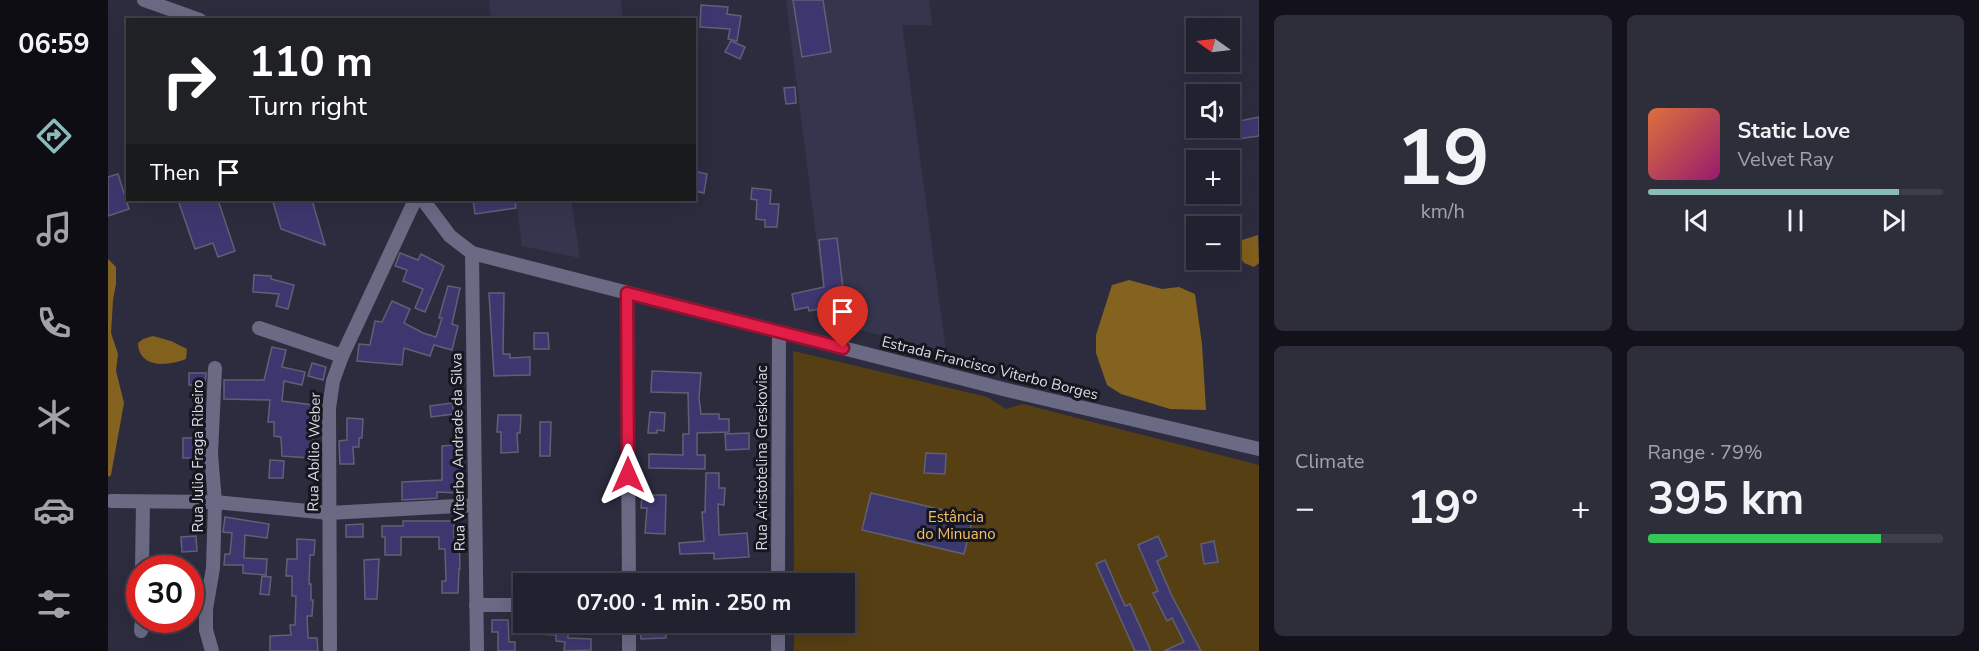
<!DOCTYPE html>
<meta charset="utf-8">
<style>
body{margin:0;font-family:"Nunito Sans",sans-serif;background:#2e2e3b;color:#f1f3f6;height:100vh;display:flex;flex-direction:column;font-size:22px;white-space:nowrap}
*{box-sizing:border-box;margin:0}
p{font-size:20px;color:#a2a3aa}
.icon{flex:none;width:33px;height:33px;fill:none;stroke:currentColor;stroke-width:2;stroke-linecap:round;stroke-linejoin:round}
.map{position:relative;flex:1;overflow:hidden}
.panel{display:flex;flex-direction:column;gap:15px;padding:15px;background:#13121a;width:720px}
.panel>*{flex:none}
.hud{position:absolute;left:18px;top:18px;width:570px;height:183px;border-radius:0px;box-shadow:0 6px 24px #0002,0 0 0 2px #3f3e4b;background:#202124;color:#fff;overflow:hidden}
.needle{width:39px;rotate:284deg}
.tools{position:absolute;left:1078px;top:18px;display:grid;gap:12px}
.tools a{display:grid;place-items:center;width:54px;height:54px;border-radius:0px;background:#22212f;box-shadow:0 6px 24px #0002,0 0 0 2px #3f3e4b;font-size:30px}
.speed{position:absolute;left:18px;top:555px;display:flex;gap:12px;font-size:30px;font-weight:700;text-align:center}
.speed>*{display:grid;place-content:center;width:78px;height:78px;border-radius:50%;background:#22212f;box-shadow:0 6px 24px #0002,0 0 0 2px #3f3e4b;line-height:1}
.speed .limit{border:9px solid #d22;background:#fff;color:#111}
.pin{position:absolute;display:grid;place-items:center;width:51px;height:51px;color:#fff;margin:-62px -26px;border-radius:50% 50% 50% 0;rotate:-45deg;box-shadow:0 0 6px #0007}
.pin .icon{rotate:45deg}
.me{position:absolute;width:66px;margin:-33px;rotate:0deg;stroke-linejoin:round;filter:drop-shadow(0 0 4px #0008)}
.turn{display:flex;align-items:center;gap:21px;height:126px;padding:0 24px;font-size:27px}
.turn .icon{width:78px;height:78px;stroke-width:2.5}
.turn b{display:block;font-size:42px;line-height:51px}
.then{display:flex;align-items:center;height:57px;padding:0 24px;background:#0003;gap:12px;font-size:22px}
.big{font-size:45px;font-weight:700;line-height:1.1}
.panel .card{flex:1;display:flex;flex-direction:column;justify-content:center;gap:9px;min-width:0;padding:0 21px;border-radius:9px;background:#2e2e3b}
.panel .dial{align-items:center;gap:0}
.dial b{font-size:78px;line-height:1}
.song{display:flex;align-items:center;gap:18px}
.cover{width:72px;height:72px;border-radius:9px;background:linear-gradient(135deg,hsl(20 70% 55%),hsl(320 70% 35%))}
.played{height:6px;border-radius:3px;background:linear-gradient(90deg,#8bbbb9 85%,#3f3e4b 85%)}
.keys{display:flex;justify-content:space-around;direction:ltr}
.heat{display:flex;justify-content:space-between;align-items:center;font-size:33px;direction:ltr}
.charge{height:9px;border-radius:4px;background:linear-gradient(90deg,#34c759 79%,#3f3e4b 0)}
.panel .tiles{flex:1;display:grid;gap:15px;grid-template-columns:repeat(2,1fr)}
.trip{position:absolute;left:405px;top:573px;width:342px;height:60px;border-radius:0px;background:#22212f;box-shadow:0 6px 24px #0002,0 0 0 2px #3f3e4b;font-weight:700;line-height:60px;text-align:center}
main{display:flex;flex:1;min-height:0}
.dock{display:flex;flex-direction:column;width:108px;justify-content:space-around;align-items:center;background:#0e0d13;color:#a2a3aa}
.dock .icon{width:42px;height:42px}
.dock .active{color:#8bbbb9}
.dock b{font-size:27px;color:#f1f3f6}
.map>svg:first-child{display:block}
.built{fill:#36354e}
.green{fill:#563f13}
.forest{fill:#846220}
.water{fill:#82601d}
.building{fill:#3d376f;stroke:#606075;stroke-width:1.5}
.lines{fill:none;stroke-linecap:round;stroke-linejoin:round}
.minor{stroke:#6a6a85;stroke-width:14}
.route-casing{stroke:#92132f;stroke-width:15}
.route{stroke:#e11d48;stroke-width:10}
.labels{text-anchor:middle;stroke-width:6;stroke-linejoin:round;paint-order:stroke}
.street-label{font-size:15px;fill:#dadbe7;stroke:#16161e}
.park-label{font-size:15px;fill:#f3c066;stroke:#16161e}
</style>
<main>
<nav class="dock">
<b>06:59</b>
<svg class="icon active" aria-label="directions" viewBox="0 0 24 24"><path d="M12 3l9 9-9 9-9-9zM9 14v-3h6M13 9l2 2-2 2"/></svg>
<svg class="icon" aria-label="music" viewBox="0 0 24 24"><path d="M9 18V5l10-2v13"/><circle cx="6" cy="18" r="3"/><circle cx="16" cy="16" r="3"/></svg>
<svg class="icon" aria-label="phone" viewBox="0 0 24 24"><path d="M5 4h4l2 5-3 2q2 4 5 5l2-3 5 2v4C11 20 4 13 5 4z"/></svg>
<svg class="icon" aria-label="climate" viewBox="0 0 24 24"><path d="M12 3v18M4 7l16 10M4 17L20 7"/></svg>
<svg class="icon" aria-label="car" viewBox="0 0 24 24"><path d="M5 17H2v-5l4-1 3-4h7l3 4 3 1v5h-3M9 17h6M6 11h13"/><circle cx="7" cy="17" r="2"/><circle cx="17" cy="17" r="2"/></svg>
<svg class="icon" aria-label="filters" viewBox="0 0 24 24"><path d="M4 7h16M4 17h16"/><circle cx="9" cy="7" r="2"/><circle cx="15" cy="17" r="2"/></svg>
</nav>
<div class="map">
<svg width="1151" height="651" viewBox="0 0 1151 651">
<rect width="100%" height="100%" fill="#2d2c3f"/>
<g class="built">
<path d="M381,0h132l2,19h-132z"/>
<path d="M678,0h143l3,25h-30l44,326 -119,-29z"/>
<path d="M408,200h55l9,58 -58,-12z"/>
</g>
<path class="green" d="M685,351l194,46 19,12 17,-5 236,61v186h-465v-28l50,-1v-38l-50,-1z"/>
<g class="forest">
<path d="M0,259l8,8v17l-3,16 -2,33 7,21 -2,17 8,32 -13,72 -3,2z"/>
<path d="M1021,280l33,9 17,-2 16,7 7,50 4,66 -36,-1 -49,-15 -14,-9 -11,-32v-18l16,-50z"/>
</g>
<g class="water">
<path d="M1150,235l1,28 -5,4 -10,-4 -8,-12 6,-11z"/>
<path d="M45,336l18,5 16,8 -1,10c-18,7 -47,10 -48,-16l5,-4z"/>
</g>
<g class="building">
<path d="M685,0h30l8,52 -29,5z"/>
<path d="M593,5l27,2 -1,7 14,2 -4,25 -9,-2 2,-10 -30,-2z"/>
<path d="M623,41l14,6 -5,12 -15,-7z"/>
<path d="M687,87l1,16 -10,1 -2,-16z"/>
<path d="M1151,117v19l-22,3 -3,-17z"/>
<path d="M586,171l13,3 -3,19 -10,-2z"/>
<path d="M10,174l11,35 -21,7v-39z"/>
<path d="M644,188l19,2 -1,14h9l-2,23h-12v-7l-9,-1 1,-19 -6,-1z"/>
<path d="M70,200h40l17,51 -17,6 -5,-14 -18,6z"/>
<path d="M175,200h29l13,45 -44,-16 -8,-27z"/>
<path d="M365,200h42l1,8 -41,6z"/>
<path d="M729,238l7,59 -22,3 1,2 -4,1 1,6 -11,2 -1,-4 -13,3 -3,-16 32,-7 -5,-47z"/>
<path d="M292,253l18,7 3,-6 23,12 -19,46 -10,-4 8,-19 -20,-8 4,-11 -12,-4z"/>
<path d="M146,275l17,1v3l23,6 -6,24 -12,-3 3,-12 -26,-2z"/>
<path d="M340,286l12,2 -8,36 6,2 -6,24 -18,-5 -4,11 -26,-8 -2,17 -45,-4 2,-17 11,1 5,-24 7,1 10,-21 18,8 -6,14 19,10 13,4 6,-19h-3z"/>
<path d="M381,293h15l-1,61h7v4l20,-1v18l-36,1z"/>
<path d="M426,333h14l1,16h-15z"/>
<path d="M164,347l14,3 -4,17 23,5 -3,13 -18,-4 -2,20 32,4 -1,38h-2l-1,15 -28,-2 -1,-19 -7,-1v-14h-6l2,-22 -46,-1v-19h40z"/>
<path d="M204,363l14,4 -3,13 -15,-4z"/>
<path d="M544,371l49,2 -2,25 2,16h18v5h10v13l-32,1v22h8v14l-56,-1v-14l34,1v-21h6l-1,-41 -37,-1z"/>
<path d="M81,373h17l-1,12h-16z"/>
<path d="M344,403l2,11 -23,3 -1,-11z"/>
<path d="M542,412l15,1 -1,18 -7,-1v3h-9z"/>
<path d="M390,415h23l-1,18h-3l1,19 -17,1v-21h-4z"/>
<path d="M239,418l16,1 -1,19h-3v9h-6l1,17h-14l-1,-23 8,-1z"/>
<path d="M432,422h11l-1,34h-10z"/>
<path d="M641,433v16l-23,1 -1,-16z"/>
<rect x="75" y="438" width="16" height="20"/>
<path d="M346,445v15l6,-1 2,17h-2l-2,17 -21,-1v6l-35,2v-18l40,-2v-34z"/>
<path d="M818,453l20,1 -1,20 -21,-1z"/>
<path d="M162,460l14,1 -1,17h-14z"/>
<path d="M598,473h13v15h6l-1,17 -6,-1 1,31 28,-2 2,24 -35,2v-6l-34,1 -1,-11 25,-2 -2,-29h3z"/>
<path d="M763,493l102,24 -9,37 -102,-24z"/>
<path d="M534,495h24l-1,39 -20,-1 2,-25h-6z"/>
<path d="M117,517l44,7 -2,14 -22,-3 -1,23 23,1 -1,16 -23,-2v-8h-19l1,-11h5l2,-21 -9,-1z"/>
<path d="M295,521h51v16h5l1,32h-1l-1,24h-16v-12h4l-1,-32h-6v-12h-38v18h-16v-18h-3v-11h21z"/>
<path d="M255,524v13h-17v-12z"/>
<path d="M88,536l1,15 -15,1 -1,-15z"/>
<path d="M1050,536l9,20 -10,5 14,33 30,57h-37l20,-9 -12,-24 -5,3 -14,-28 5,-2 -20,-46z"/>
<path d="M189,539l18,1 -1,15h-4l-1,29h2v16h2l-1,16h-5l1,22h9l1,13h-48v-15l21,-1 -1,-10h5l1,-29h-4v-20h-6l1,-17h10z"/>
<path d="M1106,541l4,21 -14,2 -3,-20z"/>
<path d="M271,559l-2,40h-12l-1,-39z"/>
<path d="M997,560l20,46 5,-2 21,47h-16l-39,-87z"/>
<rect x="556" y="575" width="37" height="9"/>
<path d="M154,576l9,1 -2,18 -9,-1z"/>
<path d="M384,620h16l1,22h6v9h-17v-19h-6z"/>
<path d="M432,622l28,1v15l23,1v11l-27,1 1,-9 -9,-1v-6l-17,-1z"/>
<rect x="487" y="622" width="20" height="9"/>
<path d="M532,622h26v16l-25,1z"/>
<rect x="593" y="622" width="12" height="12"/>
</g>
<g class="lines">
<g class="minor">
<path d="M36,0l56,20"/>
<path d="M315,200l27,36 22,17 535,137 252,59"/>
<path d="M364,253l5,398"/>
<path d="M519,293l2,291"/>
<path d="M151,328l83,28"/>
<path d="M3,501l104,1 114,11 146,-8"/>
<path d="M34,568l1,-66"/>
<path d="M670,584l1,-251"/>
<path d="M368,605h48"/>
<path d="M521,622v29"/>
<path d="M33,631l1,-11"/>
<path d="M104,651l-6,-21v-21l7,-41 2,-66 -4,-48 4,-86"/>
<path d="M222,651l-1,-243 4,-27 9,-25 73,-156"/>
<path d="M670,651v-29"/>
</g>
</g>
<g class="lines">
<g class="route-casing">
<path id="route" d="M520,475l-1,-182 216,55"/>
</g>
<use href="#route" class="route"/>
</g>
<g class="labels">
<g class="street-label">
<text transform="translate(882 368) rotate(14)" y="5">Estrada Francisco Viterbo Borges</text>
<text transform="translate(206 452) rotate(-89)" y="5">Rua Abílio Weber</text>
<text transform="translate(350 452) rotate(-91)" y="5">Rua Viterbo Andrade da Silva</text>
<text transform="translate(90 456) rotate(-90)" y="5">Rua Julio Fraga Ribeiro</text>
<text transform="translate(654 458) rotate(-90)" y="5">Rua Aristotelina Greskoviac</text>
</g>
<g class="park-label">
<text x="848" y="522">Estância<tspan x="848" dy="17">do Minuano</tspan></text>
</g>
</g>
</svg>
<div class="tools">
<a><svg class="needle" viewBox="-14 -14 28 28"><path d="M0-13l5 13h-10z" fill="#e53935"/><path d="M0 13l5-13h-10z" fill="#a2a3aa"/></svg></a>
<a><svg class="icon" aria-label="sound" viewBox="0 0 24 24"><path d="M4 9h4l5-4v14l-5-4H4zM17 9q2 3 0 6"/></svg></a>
<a>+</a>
<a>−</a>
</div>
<div class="speed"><div class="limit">30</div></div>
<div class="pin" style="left:735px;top:348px;background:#d93025"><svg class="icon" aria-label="arrive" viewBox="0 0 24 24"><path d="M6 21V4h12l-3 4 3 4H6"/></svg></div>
<svg class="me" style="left:520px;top:475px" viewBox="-20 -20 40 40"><path d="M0-17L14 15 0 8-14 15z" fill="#e11d48" stroke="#fff" stroke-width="4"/></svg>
<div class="trip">07:00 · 1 min · 250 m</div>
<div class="hud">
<div class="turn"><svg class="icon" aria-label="right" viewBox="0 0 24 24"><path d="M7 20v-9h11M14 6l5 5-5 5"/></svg><div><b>110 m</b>Turn right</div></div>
<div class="then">Then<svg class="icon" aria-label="arrive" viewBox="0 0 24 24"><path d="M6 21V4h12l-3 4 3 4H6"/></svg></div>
</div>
</div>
<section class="panel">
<div class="tiles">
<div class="card dial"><b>19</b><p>km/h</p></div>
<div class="card">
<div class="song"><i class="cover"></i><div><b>Static Love</b><p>Velvet Ray</p></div></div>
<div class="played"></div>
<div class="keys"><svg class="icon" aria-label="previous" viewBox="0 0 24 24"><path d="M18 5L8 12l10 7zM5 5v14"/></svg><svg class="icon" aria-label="pause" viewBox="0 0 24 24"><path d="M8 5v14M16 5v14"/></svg><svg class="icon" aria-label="next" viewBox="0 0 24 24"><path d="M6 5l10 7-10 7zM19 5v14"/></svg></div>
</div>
<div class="card"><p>Climate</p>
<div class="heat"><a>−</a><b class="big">19°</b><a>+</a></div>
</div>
<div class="card"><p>Range · 79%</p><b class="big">395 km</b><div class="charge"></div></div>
</div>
</section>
</main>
